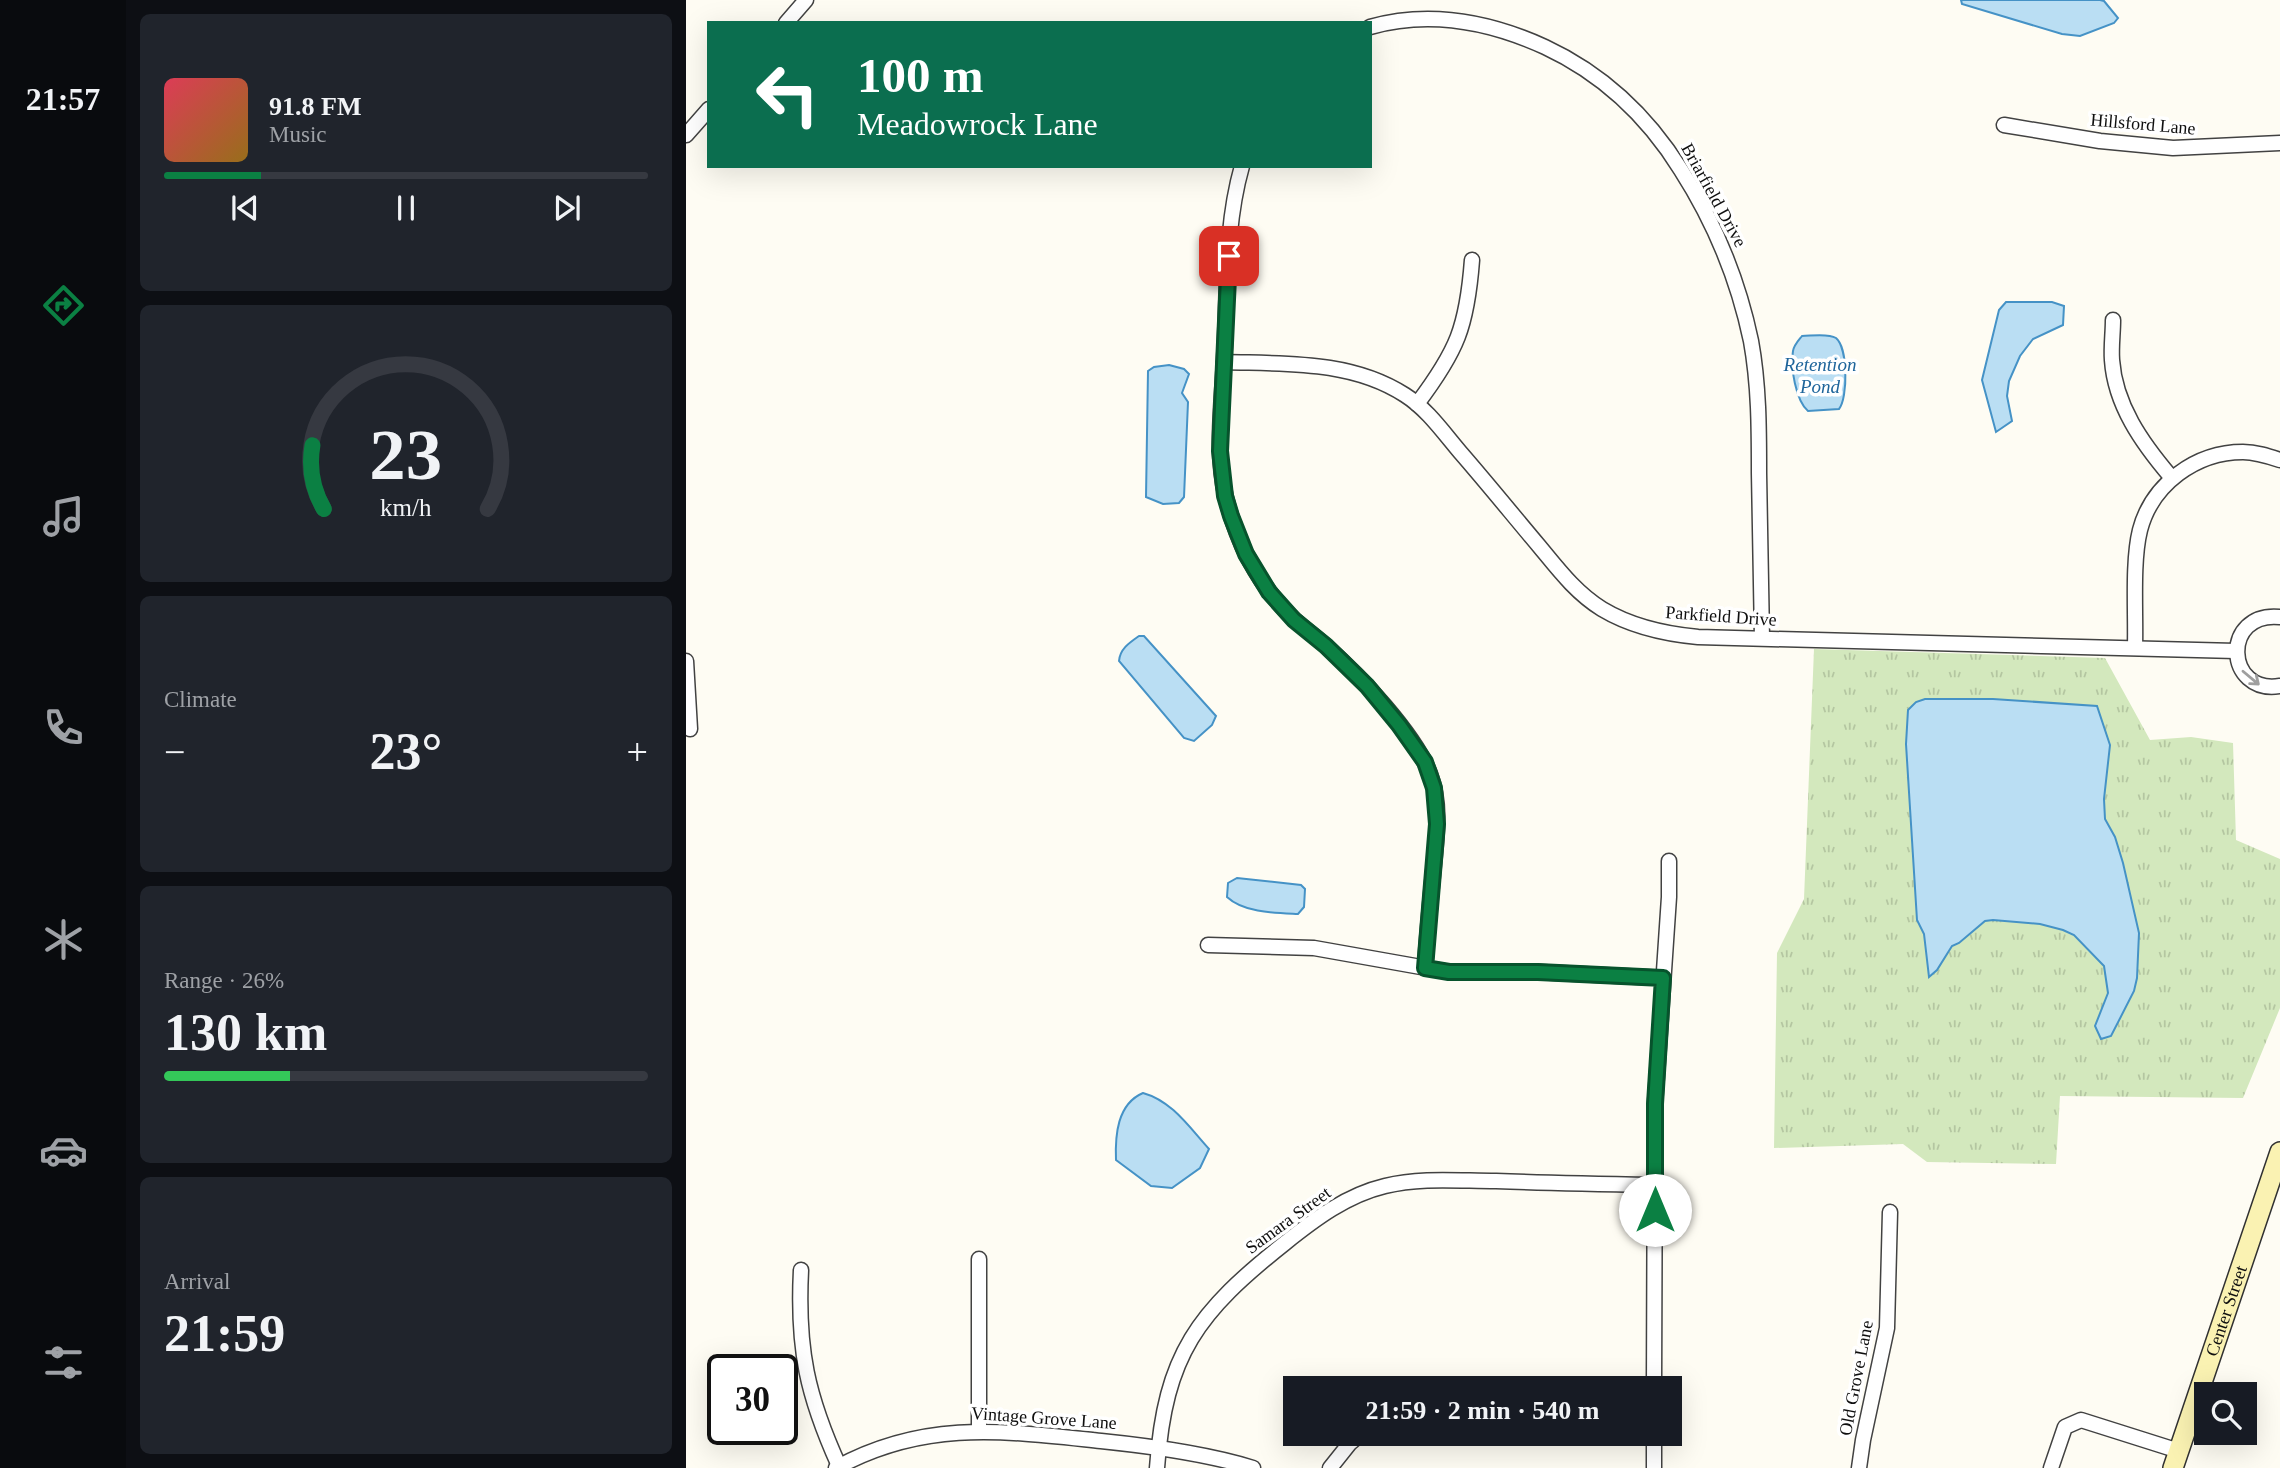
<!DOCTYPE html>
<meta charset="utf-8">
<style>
body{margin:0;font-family:"Times New Roman",serif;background:#20242c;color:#f1f3f6;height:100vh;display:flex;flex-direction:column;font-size:26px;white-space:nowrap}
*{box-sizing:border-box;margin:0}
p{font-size:23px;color:#9ea1a6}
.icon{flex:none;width:38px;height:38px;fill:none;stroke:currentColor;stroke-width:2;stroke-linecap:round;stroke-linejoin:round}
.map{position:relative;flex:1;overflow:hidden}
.sheet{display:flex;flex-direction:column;gap:14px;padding:14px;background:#0d0f14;width:560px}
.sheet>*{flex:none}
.hud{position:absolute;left:21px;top:21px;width:665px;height:147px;border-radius:0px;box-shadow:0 7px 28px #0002;background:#0b6e4f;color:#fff;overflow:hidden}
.tools{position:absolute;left:1508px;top:1382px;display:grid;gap:14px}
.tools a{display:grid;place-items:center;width:63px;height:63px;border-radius:0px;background:#171b24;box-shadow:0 7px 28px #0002;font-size:35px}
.speed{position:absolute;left:21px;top:1354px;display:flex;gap:14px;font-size:35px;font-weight:700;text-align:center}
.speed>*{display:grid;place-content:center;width:91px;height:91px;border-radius:50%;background:#171b24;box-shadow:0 7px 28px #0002;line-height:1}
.speed .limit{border:4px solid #111;border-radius:10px;background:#fff;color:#111}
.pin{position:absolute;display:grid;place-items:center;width:60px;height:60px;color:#fff;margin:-30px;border-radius:14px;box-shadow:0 4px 10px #0006}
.me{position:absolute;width:77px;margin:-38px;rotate:0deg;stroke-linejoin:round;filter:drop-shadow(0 0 5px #0008)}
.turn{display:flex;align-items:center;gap:24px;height:147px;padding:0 35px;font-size:32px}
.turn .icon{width:91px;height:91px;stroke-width:2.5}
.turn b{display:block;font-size:49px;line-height:60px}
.big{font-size:52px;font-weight:700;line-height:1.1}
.sheet .card{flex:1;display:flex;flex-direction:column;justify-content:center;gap:10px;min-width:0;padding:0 24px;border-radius:10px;background:#20242c}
.sheet .dial{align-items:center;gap:0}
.dial svg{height:182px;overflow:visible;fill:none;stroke:#363941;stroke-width:7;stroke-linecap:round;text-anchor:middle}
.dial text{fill:#f1f3f6;stroke:none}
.song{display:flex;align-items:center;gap:21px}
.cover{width:84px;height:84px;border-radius:10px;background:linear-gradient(135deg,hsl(350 70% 55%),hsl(40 70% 35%))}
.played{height:7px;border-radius:4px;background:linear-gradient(90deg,#0b8043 20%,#363941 20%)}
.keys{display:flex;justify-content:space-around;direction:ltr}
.heat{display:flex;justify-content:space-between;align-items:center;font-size:38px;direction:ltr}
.charge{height:10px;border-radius:5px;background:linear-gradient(90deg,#34c759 26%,#363941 0)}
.trip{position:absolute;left:597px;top:1376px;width:399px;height:70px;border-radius:0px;background:#171b24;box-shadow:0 7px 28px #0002;font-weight:700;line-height:70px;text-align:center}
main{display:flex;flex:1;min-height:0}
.tab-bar{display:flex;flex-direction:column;width:126px;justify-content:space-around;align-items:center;background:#090b0e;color:#9ea1a6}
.tab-bar .icon{width:49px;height:49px}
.tab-bar .on{color:#0b8043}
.tab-bar b{font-size:32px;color:#f1f3f6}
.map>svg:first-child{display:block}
.grass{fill:url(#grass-tufts)}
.water{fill:#badef3;stroke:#4592c6;stroke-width:2}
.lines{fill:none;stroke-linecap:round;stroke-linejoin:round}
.street-casing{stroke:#424242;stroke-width:17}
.secondary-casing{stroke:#313131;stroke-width:22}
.street{stroke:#fff;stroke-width:14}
.secondary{stroke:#faf2b2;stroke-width:19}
.oneway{stroke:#9f9f9f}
.route-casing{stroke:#07532c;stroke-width:18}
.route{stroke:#0b8043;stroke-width:12}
.labels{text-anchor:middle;stroke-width:7;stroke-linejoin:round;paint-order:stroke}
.street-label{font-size:18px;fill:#0f0f0f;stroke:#fff}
.water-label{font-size:19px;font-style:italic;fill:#1f659b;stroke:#fff}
</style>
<main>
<nav class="tab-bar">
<b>21:57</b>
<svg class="icon on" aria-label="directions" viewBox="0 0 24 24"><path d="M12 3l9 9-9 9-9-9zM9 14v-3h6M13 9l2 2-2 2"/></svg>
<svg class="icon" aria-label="music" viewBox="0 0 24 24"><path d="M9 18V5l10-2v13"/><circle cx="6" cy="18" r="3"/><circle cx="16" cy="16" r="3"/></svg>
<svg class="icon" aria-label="phone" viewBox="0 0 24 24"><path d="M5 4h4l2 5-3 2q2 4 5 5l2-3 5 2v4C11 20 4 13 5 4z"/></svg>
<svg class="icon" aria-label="climate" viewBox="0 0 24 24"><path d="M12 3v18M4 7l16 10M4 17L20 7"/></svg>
<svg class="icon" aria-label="car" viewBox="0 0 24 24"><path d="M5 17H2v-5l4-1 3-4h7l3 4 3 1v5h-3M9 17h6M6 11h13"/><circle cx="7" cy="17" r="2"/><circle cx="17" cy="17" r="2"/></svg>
<svg class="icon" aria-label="filters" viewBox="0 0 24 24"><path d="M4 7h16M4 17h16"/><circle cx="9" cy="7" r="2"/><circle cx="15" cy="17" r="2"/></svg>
</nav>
<section class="sheet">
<div class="card">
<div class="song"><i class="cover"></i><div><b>91.8 FM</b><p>Music</p></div></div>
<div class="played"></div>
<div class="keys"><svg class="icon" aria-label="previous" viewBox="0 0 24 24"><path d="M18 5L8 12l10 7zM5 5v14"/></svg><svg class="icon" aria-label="pause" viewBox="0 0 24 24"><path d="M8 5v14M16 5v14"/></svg><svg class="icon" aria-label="next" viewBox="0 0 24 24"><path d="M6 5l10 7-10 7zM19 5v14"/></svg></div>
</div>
<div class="card dial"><svg viewBox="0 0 100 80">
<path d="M14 69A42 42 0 1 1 86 69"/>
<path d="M14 69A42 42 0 0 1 9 41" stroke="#0b8043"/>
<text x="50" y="56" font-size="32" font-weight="700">23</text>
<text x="50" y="72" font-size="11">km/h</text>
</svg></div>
<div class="card"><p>Climate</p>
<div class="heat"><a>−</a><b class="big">23°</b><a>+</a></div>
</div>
<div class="card"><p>Range · 26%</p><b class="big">130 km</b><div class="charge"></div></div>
<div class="card"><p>Arrival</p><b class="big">21:59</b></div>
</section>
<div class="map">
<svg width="1594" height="1468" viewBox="0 0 1594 1468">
<defs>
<pattern id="grass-tufts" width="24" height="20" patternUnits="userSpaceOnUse" patternTransform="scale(1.75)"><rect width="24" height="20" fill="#d3e8bd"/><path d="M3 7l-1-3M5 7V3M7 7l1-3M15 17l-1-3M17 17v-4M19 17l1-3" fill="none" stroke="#b4c6a1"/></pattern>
</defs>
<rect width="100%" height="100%" fill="#fefcf3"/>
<path class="grass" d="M1128,649l291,9 45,82 41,-3 42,6 3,97 44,19v149l-37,90 -183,-2 -4,68 -129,-2 -24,-18 -129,4 3,-195 27,-54z"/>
<g class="water">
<path d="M1275,0h139l4,1 14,17 -4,5 -34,13 -18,-2 -100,-30z"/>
<path d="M1320,302h46l12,4 -1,19 -30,14 -13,17 -11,25 -2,15 5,25 -16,11 -14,-52 17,-70z"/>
<path d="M1116,336c9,0 26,-3 34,2 12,10 12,60 3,71l-31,2c-12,-10 -18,-44 -15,-60 1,-6 5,-10 9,-15z"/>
<path d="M483,365l15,4 5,5 -7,19 6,9 -4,95 -5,6 -16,1 -17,-7 2,-126 6,-4z"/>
<path d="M453,636h5l72,80 -4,9 -18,16 -10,-3 -65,-77c1,-12 10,-18 20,-25z"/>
<path d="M1239,699h68l104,7 13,39 -6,54 1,20 10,18 8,26 16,70 -2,45 -3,13 -23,45 -10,3 -6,-13 13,-33 -4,-27 -30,-31 -11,-5 -23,-6 -47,-4 -8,1 -26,22 -7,3 -15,24 -8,7 -5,-43 -7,-14 -11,-176 2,-34 8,-8z"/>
<path d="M551,878l64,7 4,4 -1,18 -6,7c-22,-1 -54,-1 -71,-17l1,-14z"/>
<path d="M457,1093c29,8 46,34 66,56l-9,19 -28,20 -21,-2 -35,-26c-1,-24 1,-56 27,-67z"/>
</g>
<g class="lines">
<g class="street-casing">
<g id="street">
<path d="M100,23l20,-23"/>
<path d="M684,27c60,-17 120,-5 175,20 58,27 103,70 136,123 34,53 57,109 70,171 8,44 8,88 8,132 1,55 2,110 3,165"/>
<path d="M1318,125l96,16 73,7 107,-5"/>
<path d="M0,135l23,-26"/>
<path d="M556,166c-18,63 -14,130 -18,195 -2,45 -9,92 2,137 10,41 29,80 58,111 13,15 29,25 43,38 33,29 88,87 103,127 12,32 6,66 3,100 -3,31 -6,63 -8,94"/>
<path d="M1427,320c0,13 -2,27 -1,40 3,45 30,83 59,117"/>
<path d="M538,362c61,2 127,-2 181,33 22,14 38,37 55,57 27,31 52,62 79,94 19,23 37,47 63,63 30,18 63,25 96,28l538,14"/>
<path d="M731,404c40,-53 50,-77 55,-144"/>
<path d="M1594,617c-59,-6 -55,78 0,69"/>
<path d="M1449,647c1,-34 -3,-85 5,-117 12,-46 56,-78 103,-78 13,0 25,4 37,8"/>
<path d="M0,661l4,68"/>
<path d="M522,945l106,3 135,24h89l125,6"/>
<path d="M293,1259v172"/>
<path d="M115,1270c-4,79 6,126 39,198"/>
<path d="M968,1388l1,-284 14,-207v-36"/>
<path d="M150,1468c89,-49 169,-37 265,-27 49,5 104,12 152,27"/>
<path d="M471,1468c8,-114 41,-156 128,-225 30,-24 62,-48 100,-57 36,-9 74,-5 111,-5 53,2 106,3 159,4"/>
<path d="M644,1468l20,-25 12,-10"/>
<path d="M968,1468v-35"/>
<path d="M1173,1468l4,-28 24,-112 3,-116"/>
<path d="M1365,1468l14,-41 16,-7 98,31"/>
</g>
</g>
<g class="secondary-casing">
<g id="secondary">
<path id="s1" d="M1487,1468l107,-316"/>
</g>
</g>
<use href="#street" class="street"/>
<use href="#secondary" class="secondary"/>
</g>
<defs><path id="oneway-shaft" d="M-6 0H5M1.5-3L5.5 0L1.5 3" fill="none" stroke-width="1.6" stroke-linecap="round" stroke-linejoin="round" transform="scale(1.75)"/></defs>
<use class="oneway" href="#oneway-shaft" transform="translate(1565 678) rotate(40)"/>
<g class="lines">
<g class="route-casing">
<path id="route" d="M543,256l-9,195 5,45 6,20 15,38 23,38 25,28 32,26 41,40 32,39 26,37 9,26 3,36 -12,144 24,4h89l125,6 -8,126v106"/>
</g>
<use href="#route" class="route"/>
</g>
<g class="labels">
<g class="street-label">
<text transform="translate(1457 124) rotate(5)" y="6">Hillsford Lane</text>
<text transform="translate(1028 195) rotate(61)" y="6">Briarfield Drive</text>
<text transform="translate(1035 616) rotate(4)" y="6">Parkfield Drive</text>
<text transform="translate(602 1220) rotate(-36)" y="6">Samara Street</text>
<text dy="6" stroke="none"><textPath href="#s1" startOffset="166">Center Street</textPath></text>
<text transform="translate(1170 1378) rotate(-79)" y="6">Old Grove Lane</text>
<text transform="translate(358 1418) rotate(4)" y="6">Vintage Grove Lane</text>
</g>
<g class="water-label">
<text x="1134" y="371">Retention<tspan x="1134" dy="22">Pond</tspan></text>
</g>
</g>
</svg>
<div class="tools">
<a><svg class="icon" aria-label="search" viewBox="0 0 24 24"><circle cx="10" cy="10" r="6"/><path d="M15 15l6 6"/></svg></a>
</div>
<div class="speed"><div class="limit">30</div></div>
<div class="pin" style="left:543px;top:256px;background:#d93025"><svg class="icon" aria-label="arrive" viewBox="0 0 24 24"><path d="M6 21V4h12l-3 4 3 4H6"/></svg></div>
<svg class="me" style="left:969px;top:1210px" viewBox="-20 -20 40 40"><circle r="19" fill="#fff"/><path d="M0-13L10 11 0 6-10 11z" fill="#0b8043"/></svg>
<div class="trip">21:59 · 2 min · 540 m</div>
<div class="hud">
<div class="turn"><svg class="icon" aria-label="left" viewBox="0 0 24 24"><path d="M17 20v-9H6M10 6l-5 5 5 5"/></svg><div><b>100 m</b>Meadowrock Lane</div></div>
</div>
</div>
</main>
